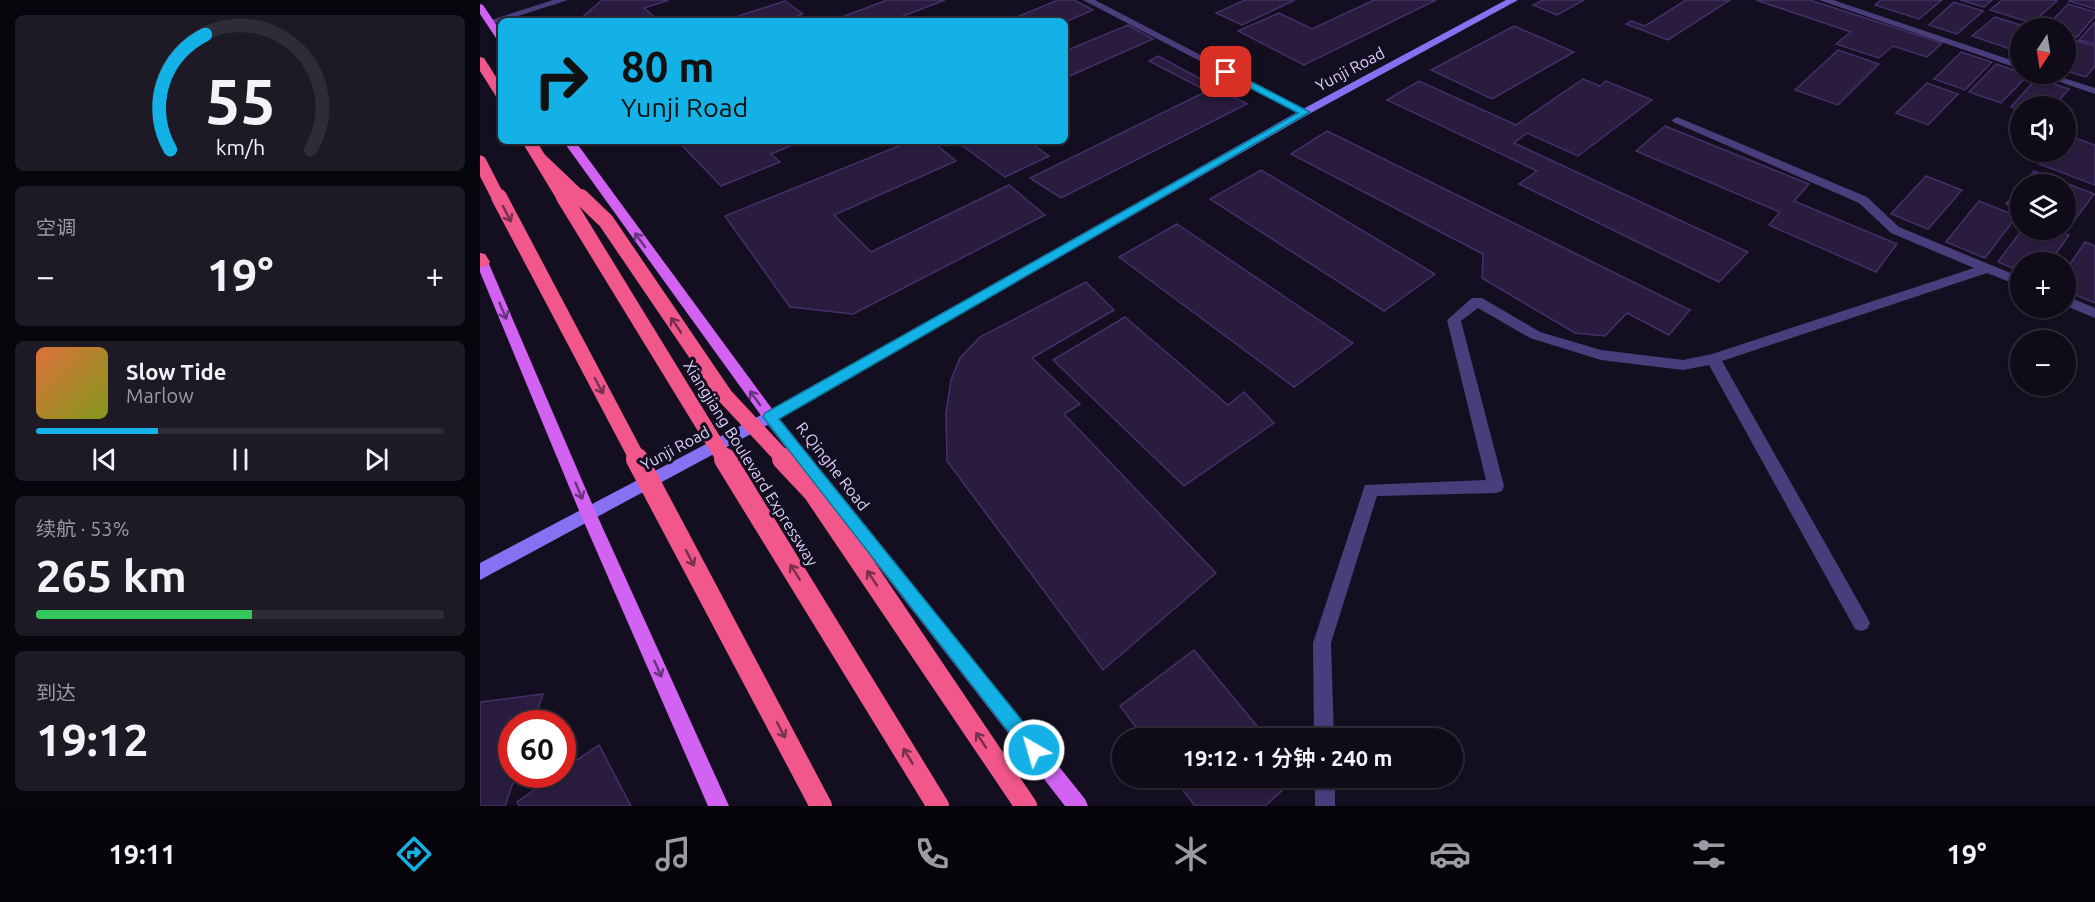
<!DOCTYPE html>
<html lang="zh">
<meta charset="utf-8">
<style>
body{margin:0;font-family:Ubuntu,"Noto Sans SC",sans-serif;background:#1d1925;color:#f1f3f6;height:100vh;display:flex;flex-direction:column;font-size:22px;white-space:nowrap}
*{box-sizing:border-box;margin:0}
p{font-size:20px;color:#9b9ba2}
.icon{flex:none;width:33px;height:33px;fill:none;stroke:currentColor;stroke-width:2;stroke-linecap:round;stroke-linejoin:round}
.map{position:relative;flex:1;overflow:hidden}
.sheet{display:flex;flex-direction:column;gap:15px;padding:15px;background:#08060d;width:480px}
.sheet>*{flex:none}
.top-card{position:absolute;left:18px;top:18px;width:570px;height:126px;border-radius:9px;box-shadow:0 2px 4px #0004,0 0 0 2px #2f2b37;background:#13b1e5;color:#111;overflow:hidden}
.needle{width:39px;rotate:192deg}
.buttons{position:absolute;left:1530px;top:18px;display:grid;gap:12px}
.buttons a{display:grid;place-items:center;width:66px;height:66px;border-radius:50%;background:#0f0b18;box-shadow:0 2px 4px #0004,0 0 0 2px #2f2b37;font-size:30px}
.speed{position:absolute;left:18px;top:710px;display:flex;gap:12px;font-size:30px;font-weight:700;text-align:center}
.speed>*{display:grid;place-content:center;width:78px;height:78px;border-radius:50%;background:#0f0b18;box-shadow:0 2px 4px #0004,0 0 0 2px #2f2b37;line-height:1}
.speed .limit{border:9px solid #d22;background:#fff;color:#111}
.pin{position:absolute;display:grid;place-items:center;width:51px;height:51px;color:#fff;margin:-26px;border-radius:12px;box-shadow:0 3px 9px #0006}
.me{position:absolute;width:66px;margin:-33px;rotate:322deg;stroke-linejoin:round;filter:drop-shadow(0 0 4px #0008)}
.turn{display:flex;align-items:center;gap:21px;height:126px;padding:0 24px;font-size:27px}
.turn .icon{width:78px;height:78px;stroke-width:2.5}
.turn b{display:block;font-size:42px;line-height:51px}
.big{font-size:45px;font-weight:600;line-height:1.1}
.sheet .card{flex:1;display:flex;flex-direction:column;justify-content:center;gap:9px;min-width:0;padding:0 21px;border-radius:9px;background:#1d1925}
.sheet .dial{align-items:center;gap:0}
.dial svg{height:156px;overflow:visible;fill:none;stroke:#2f2b37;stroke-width:7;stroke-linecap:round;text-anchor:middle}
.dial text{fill:#f1f3f6;stroke:none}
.song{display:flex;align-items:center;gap:18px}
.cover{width:72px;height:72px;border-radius:9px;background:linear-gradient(135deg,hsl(20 70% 55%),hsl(70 70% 35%))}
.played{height:6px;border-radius:3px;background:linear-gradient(90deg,#13b1e5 30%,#2f2b37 30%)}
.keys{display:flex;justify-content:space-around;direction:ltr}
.heat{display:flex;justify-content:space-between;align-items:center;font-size:33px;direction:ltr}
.charge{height:9px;border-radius:4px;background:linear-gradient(90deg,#34c759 53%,#2f2b37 0)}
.trip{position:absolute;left:632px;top:728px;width:351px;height:60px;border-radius:30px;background:#0f0b18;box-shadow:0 2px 4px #0004,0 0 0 2px #2f2b37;font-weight:600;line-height:60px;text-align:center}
.menu{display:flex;height:96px;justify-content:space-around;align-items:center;background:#06040a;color:#9b9ba2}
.menu .icon{width:42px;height:42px}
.menu .active{color:#13b1e5}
.menu b{font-size:27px;color:#f1f3f6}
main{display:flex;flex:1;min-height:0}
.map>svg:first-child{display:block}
.building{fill:#291c3f;stroke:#443069;stroke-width:1.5}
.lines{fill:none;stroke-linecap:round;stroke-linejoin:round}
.street{fill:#493e7b;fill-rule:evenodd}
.secondary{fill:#8771f3;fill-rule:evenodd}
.primary{fill:#d162f2;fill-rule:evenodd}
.highway{fill:#f1578a;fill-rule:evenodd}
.highway-bridge-far2{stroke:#f1578a;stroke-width:13}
.highway-bridge-far1{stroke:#f1578a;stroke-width:16}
.highway-bridge{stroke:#f1578a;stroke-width:22}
.oneway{stroke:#772f50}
.oneway2{stroke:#69347e}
.route{fill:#13b1e5;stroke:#0c7395;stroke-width:1.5}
.labels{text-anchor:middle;stroke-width:6;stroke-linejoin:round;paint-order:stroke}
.street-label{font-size:16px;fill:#dcd1fb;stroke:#140f20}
</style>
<main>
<section class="sheet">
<div class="card dial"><svg viewBox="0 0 100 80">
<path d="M14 69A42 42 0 1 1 86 69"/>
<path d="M14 69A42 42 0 0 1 32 10" stroke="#13b1e5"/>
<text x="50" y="56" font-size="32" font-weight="700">55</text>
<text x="50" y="72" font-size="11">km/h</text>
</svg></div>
<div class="card"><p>空调</p>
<div class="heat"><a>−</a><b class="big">19°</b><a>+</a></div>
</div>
<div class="card">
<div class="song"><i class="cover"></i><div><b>Slow Tide</b><p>Marlow</p></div></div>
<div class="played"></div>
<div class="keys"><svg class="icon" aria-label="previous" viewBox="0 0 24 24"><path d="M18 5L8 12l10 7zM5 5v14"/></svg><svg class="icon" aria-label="pause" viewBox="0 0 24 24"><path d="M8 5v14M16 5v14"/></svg><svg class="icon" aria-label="next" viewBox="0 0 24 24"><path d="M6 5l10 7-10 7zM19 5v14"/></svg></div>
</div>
<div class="card"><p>续航 · 53%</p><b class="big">265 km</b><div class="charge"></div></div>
<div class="card"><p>到达</p><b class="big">19:12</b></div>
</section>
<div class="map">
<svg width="1615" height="806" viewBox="0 0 1615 806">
<rect width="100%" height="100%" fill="#140f20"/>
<g class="building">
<path d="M122,0h67l-25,8 15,13h-81z"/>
<path d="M407,0h58l-55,21h-37l-8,-5z"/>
<path d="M578,0h16l19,10 -28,12 -58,-1z"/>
<path d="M765,0h50l-53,25 -26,-12z"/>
<path d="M894,0h62l-132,65 -66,-34 41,-18 33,16z"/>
<path d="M1063,0h41l-27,15 -24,-10z"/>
<path d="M1206,0h44l-62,40 -42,-16 5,-3 14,5z"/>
<path d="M1276,0h54l132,43 -15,14 -34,-11 -14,12 -43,-14 15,-12z"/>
<path d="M1401,0h61l-23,19 -44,-14z"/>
<path d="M1480,0h32l-8,7z"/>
<path d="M1522,0h51l4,1 -25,22 -42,-13z"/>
<path d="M1590,0h25v9l-26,-8z"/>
<path d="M305,1l18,13 -20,7h-60z"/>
<path d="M1474,2l29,9 -26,23 -28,-9z"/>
<path d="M1588,4l27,8v4l-18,21 -11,-4v-5l-20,-1z"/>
<path d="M1515,17l35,11h-10v16l-7,6 -41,-14z"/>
<path d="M1615,22v22l-16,-4z"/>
<path d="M648,25l25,14 -88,39v-27z"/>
<path d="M1034,26l60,26 -82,47 -61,-29z"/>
<path d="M1597,41l18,5v20l-9,11 -20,-6v-17z"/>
<path d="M1358,50l41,14 -41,41 -43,-15z"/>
<path d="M1481,52l31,10 -27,28 -31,-11z"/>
<path d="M678,56l89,48 -186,94 -31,-20 177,-87 -58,-30z"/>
<path d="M1516,64l32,11 -27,28 -32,-11z"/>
<path d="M1557,78l32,11 -15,17h-34v4l-9,-3z"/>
<path d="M1103,79l17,7 6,-5 46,19 -74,56 -51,-23 -13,10 234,109 -29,30 -200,-98 18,-13 -150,-71 32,-19 97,44z"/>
<path d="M1447,83l31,11 -30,31 -32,-12z"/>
<path d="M1185,126l144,58 -15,17 103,43 -21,28 -107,-47 11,-13 -144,-61z"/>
<path d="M847,131l363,179 -21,25 -42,-22 -22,23 -30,-3 -93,-55 1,-24 -192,-100z"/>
<path d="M1586,135l29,10v40l-56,-21 11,-12h16z"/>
<path d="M198,141h124l-31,13 9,8 -59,24z"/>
<path d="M431,141h21l24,20 -122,54 37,37 138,-67 36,30 -192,99 -63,-7 -65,-91z"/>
<path d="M476,141h72l21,15 -44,21z"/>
<path d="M781,170l174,104 -51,37 -174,-112z"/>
<path d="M1554,171l60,23 -26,35 -2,-1v-44h-43z"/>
<path d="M1446,176l36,14 -34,39 -37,-15z"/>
<path d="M1540,187v23l-14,-6z"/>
<path d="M1499,201l38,15 -32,42 -39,-16z"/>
<path d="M697,224l176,119 -59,44 -175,-130z"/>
<path d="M1542,230h34l13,5 -19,27h-30v9l-22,-9z"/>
<path d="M1605,242l10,4v57l-29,-12v-21z"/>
<path d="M606,282l28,28 -82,48 48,46 -16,10 152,159 -113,97 -156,-209 -1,-48 5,-33 9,-22 20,-21z"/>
<path d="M645,317l103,88 16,-13 30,31 -90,63 -131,-126z"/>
<path d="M714,650l73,88h-123l-24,-32z"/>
<path d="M63,694l-10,29h-21v51h4l-11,32h-25v-104z"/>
<path d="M119,745l32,61h-112l-2,-4 40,-28h5v-4z"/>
<path d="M693,777h124l-32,29h-70z"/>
</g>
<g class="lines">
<g class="street">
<path d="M73,0h15l-75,24 -8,-2z"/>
<path d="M603,0h12l215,112 -9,2z"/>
<path d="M1339,0h14l187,63v6z"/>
<path d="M1557,74h14l44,14v6z"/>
<path d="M1197,117l190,80 32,30 121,50v9l-33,-13 -265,88 145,256 3,6 -3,6 -6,2 -6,-2 -146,-264 -26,5 -82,-10 -71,-22 -52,-30 -17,13 43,165 -2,5 -6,2 -119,3 -46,147 3,95h-20l-1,-95 52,-158 121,-5 -39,-160 25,-22h10l58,34 61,18 82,10 29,-6 262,-86 -83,-35 -32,-30 -186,-81 -1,-2z"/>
<path d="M1586,296l29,12v10l-29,-12z"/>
<rect x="835" y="777" width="20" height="29"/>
</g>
<path class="secondary" d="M1026,0h12l-209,114 -534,307 -295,159v-17l285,-150 536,-303z"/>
<g class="primary">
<path d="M0,4l3,1 18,27v10l-3,-1 -18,-27z"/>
<path d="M83,141h12l200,272 310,386 3,7h-23l-300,-385z"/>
<path d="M0,253l6,4 110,256 133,293h-21l-128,-293 -100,-241z"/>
</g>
<g class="highway">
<path d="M0,57l4,1 17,27v14l-4,-1 -17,-27z"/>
<path d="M0,253l5,1 5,8 -3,4 -7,1z"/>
</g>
<g class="highway-bridge-far2">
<path d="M49,141l35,58"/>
<path d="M61,160l41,39"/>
<path d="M0,162l19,37"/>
</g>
<g class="highway-bridge-far1">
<path d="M19,197l139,263"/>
<path d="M84,197l161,263"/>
<path d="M101,197l25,24 119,175 60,64"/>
</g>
<g class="highway-bridge">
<path d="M157,459l184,347"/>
<path d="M245,459l213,347"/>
<path d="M303,459l31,33 212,314"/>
</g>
</g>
<defs><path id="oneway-shaft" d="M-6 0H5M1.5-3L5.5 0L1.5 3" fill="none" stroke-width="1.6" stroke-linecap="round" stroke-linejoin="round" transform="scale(1.5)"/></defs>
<g class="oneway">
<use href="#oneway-shaft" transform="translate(27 214) rotate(62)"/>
<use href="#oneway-shaft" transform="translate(196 325) rotate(-124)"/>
<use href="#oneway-shaft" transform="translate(119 386) rotate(62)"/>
<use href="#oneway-shaft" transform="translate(210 558) rotate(62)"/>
<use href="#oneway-shaft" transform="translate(315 572) rotate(-122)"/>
<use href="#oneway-shaft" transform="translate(392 578) rotate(-124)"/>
<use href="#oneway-shaft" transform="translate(301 730) rotate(62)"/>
<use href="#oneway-shaft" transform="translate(501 740) rotate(-124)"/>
<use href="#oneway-shaft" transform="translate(428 756) rotate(-121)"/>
</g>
<g class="oneway2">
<use href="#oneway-shaft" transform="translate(160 240) rotate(-126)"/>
<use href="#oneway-shaft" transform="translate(23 311) rotate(67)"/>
<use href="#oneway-shaft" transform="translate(275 398) rotate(-126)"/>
<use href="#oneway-shaft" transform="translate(99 491) rotate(67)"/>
<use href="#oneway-shaft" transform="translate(178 669) rotate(66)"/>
</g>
<path class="route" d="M743,70h6l81,42 -531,307 262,325 2,6 -2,7 -7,3 -6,-3 -265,-340 2,-4 533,-300 -75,-39z"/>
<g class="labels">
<g class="street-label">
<text transform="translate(870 69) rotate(-28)" y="6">Yunji Road</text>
<text transform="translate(195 448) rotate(-28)" y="6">Yunji Road</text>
<text transform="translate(271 463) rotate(58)" y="6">Xiangjiang Boulevard Expressway</text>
<text transform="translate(353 466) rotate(52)" y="6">R.Qinghe Road</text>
</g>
</g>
</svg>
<div class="buttons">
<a><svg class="needle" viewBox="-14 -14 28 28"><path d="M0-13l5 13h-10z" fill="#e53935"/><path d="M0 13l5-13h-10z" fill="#9b9ba2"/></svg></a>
<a><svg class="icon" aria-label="sound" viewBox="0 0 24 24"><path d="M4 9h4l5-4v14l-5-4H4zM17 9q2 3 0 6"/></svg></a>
<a><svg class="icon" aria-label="layers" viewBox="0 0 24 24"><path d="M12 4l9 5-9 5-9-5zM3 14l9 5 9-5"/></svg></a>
<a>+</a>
<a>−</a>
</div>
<div class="speed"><div class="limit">60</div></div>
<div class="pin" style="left:746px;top:72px;background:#d93025"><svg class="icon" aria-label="arrive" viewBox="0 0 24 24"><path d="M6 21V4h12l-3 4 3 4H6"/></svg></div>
<svg class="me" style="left:554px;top:750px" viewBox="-20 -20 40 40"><circle r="17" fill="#13b1e5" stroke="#fff" stroke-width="3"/><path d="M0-11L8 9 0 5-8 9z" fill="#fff"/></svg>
<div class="trip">19:12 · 1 分钟 · 240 m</div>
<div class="top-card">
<div class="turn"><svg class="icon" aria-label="right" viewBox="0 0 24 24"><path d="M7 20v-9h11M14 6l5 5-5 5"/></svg><div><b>80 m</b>Yunji Road</div></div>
</div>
</div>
</main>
<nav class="menu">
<b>19:11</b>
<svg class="icon active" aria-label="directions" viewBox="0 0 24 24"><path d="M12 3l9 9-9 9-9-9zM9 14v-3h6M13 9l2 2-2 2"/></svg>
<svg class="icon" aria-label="music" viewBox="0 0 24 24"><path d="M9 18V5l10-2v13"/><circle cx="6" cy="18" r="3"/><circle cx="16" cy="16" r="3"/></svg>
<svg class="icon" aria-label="phone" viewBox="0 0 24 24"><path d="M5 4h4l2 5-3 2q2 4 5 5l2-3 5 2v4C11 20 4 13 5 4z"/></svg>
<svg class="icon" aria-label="climate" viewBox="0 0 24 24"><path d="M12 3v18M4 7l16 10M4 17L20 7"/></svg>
<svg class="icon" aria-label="car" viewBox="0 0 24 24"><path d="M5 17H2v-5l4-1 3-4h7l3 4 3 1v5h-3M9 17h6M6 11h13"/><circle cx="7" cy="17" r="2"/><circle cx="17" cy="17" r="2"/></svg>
<svg class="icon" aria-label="filters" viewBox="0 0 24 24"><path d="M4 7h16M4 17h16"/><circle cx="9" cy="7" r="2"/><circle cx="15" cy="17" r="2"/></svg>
<b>19°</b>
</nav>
